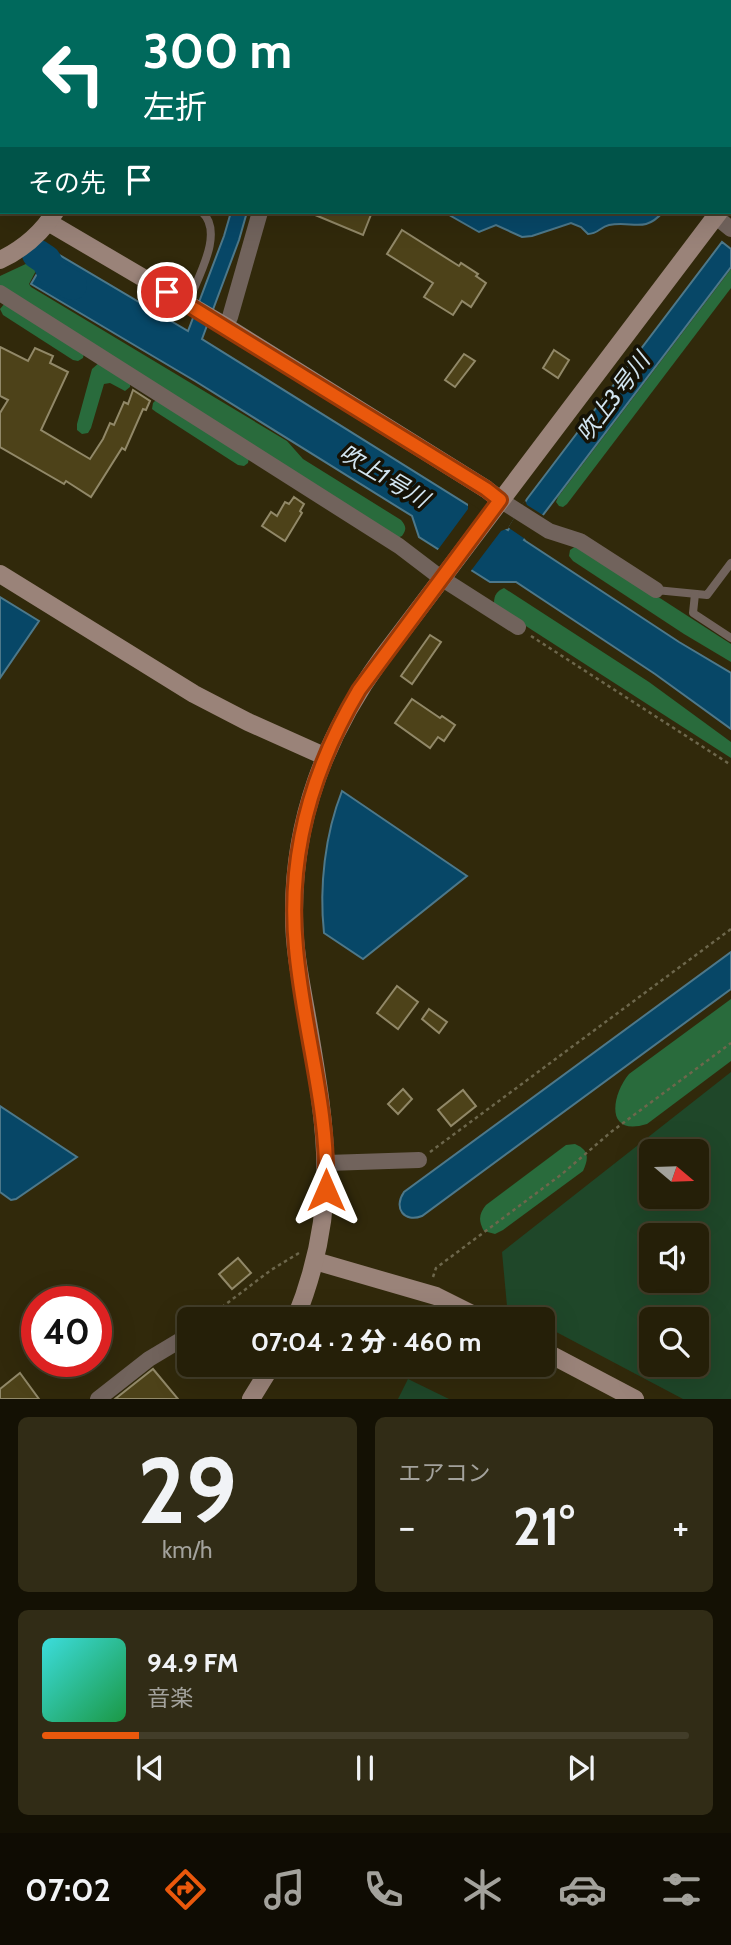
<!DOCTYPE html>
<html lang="ja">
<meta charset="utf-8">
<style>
body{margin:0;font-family:Cabin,"Noto Sans JP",sans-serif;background:#312c16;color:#f1f3f6;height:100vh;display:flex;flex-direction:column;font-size:26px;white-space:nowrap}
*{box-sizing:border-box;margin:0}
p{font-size:23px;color:#a3a29c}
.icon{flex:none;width:38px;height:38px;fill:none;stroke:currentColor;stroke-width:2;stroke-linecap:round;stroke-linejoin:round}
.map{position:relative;height:1399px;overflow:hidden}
.panel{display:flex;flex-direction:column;gap:18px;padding:18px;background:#141104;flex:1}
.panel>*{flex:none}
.top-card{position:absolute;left:0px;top:0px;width:732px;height:214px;box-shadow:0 7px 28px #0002,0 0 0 2px #423d29;background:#00695c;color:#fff;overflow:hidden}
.needle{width:46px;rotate:109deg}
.tools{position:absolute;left:639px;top:1139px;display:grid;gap:14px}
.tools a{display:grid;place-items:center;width:70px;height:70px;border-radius:10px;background:#251f08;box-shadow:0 7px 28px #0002,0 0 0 2px #423d29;font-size:35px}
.speed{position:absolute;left:21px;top:1286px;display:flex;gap:14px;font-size:35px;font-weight:700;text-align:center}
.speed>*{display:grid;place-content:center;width:91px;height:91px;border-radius:50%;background:#251f08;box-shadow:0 7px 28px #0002,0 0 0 2px #423d29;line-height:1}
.speed .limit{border:10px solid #d22;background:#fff;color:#111}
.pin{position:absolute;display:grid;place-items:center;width:60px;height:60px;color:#fff;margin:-30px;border:4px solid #fff;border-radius:50%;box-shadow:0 2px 7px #0007}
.me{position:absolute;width:77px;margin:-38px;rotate:0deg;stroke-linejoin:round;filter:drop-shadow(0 0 5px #0008)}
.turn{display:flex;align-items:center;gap:24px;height:147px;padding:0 28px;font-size:32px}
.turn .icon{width:91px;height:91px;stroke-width:2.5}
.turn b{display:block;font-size:49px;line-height:60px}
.then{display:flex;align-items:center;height:66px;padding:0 28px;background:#0003;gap:14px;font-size:26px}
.big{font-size:52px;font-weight:800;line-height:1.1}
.panel .tile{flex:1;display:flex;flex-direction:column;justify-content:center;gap:10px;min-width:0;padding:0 24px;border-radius:10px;background:#312c16}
.panel .dial{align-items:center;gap:0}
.dial b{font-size:91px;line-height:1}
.song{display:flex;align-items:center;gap:21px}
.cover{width:84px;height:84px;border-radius:10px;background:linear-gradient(135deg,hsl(180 70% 55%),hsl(140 70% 35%))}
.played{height:7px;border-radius:4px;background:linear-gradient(90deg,#ea580c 15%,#423d29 15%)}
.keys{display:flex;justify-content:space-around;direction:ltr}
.heat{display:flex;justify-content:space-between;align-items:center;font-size:38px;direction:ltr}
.panel .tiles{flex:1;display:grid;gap:18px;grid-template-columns:1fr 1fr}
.tile:last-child{grid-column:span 2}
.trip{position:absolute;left:177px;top:1307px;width:378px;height:70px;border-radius:10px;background:#251f08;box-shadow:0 7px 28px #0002,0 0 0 2px #423d29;font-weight:800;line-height:70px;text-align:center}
.tabs{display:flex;height:112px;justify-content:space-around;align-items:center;background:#0f0c03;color:#a3a29c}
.tabs .icon{width:49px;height:49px}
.tabs .selected{color:#ea580c}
.tabs b{font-size:32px;color:#f1f3f6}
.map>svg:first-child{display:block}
.green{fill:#1f4729;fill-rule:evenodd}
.forest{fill:#296b3c}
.water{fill:#074767;stroke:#4d788a;stroke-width:2}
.pier{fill:#31290b}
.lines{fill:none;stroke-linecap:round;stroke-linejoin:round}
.river{stroke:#074767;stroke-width:30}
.building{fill:#4d4219;stroke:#918868;stroke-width:2}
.path{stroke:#6d674c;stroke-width:2.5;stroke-dasharray:3.5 3.5;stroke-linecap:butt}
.lane{stroke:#71635c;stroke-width:8}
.street{stroke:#71635c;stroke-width:16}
.secondary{stroke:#9a8379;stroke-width:18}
.route-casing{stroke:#983908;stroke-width:18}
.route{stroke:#ea580c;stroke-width:12}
.labels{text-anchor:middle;stroke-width:7;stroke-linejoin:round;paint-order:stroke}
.water-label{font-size:23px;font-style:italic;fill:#d2e5f1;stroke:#151206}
</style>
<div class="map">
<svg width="731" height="1399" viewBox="0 0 731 1399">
<rect width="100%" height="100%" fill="#31290b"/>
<g class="green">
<path d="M731,1072v327h-48l-140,-74 -1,-5 -10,-1 -25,-13 -5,-54zM651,1152h45v45h-45zM651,1236h45v45h-45zM651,1320h45v45h-45z"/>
<path d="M408,1379l41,20h-51z"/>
</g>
<g class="forest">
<path d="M30,262h7l2,3 -10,19 2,3 256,154 16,18 98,61c5,6 6,9 1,16l-5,2 -397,-250v-12z"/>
<path d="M731,269v19l-164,216 -4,3 -4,-1 -3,-4 2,-5z"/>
<path d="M5,303l79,50 -1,5 -5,3 -5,-1 -70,-45 -3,-6z"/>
<path d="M100,362l30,21v4l-5,4 -15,-8 -6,1 -13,44 -3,5 -6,1 -5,-4v-6l15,-55z"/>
<path d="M157,399l92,59 -1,5 -4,3 -6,-1 -82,-53 -4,-3 1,-6z"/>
<path d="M576,546l5,1 150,97v18l-47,-28 -111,-73 -4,-5 1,-6z"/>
<path d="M504,588l145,94 82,60v16l-233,-150 -4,-5c0,-8 3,-12 10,-15z"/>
<path d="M731,999v62l-84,63c-42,13 -36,-28 -18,-50z"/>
<path d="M575,1144c14,6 14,14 8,27l-80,59 -8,4 -11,-3c-6,-11 -5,-17 2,-26l80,-60z"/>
</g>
<g class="water">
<path d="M231,212h16l-8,28 -37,99 306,191 19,-31 195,-257 9,7v18l-207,273 155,102 52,31v56l-76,-55 -139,-92h-26l-71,-45 -7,-21 -217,-135 -164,-97 20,-34 137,81 36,-95z"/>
<path d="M444,212h219c-19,22 -31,8 -54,13 -9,2 -11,9 -21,9l-7,-7 -10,-4 -39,13 -10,1 -26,-12 -17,7z"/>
<path d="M0,597l39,24 -39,57z"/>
<path d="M342,791l125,85 -104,83 -39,-26c-5,-46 1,-99 18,-142z"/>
<path d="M731,952v37l-309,227c-18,7 -29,-8 -18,-24z"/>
<path d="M0,1106l77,51 -61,42 -5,1 -11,-8z"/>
</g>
<path class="pier" d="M525,500l2,5 19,12 -17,22 2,4 -22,-15 -8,3 -31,41 -33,-21 31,-42v-7l40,26z"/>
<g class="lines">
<path class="river" d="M37,254l9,6 7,14 19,11"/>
</g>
<g class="building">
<path d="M308,212h64l-9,23z"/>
<path d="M402,230l57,36 2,-3 17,11 -2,2 10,7 -15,24 -9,-6 -9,14 -29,-18 9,-14 -46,-29z"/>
<path d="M0,347l28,14 7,-13 18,8 -3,7 18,9 -27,58 49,29 13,-20 7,-16 4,2 10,-23 4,2 5,-14 17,11 -4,9 -3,-1 -18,41 -3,-2 -31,49 -25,-16 -2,3 -64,-37v-34l8,-13 -8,-4z"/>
<path d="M554,350l15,10 -11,18 -15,-10z"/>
<path d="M464,354l11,7 -20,26 -10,-7z"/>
<path d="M294,497l10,7 -4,7 2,2 -17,28 -23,-15 9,-14 6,4 8,-14 4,2z"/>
<path d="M430,635l11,7 -29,42 -11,-8z"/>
<path d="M412,699l28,19 2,-2 13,9 -11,16 -6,-4 -8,11 -35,-25z"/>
<path d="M397,986l21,16 -20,27 -21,-16z"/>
<path d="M429,1009l18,13 -8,11 -17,-14z"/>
<path d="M403,1089l9,10 -14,15 -10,-10z"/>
<path d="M463,1090l13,16 -25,20 -13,-16z"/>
<path d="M238,1258l13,15 -19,16 -13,-15z"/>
<path d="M153,1369l25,30h-63z"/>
<path d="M20,1373l19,26h-39v-10z"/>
</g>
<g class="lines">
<g class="path">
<path d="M531,636l200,129"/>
<path d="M430,1152l301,-223"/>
<path d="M433,1277l3,-9 126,-94 49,-42 120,-89"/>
<path d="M205,1320l66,-50 28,-17"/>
</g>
<g class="lane">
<path d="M188,303c9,-25 37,-70 14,-91"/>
<path d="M656,590l51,5 24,-32"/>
<path d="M695,594l-2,19 38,25"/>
</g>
<g class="street">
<path d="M12,2v-2"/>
<path d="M315,2v-2"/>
<path d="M0,30l2,1"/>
<path d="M715,216l16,13"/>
<path d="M0,293l399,253 42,32 77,49"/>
<path d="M225,326l5,-9 30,-105"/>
<path d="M500,500l49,31 31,10 76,49"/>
<path d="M327,1163l92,-3"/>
<path d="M98,1399l51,-40 40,-24"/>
</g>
<g class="secondary">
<path d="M140,2v-2"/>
<path d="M730,197l1,-2"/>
<path d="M48,222l177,104 261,163 14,11"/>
<path d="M0,260c23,-11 41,-26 55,-48"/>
<path d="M0,574l194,120 54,28 76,34"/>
<path d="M315,1261l121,35 48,24"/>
<path d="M295,1320c45,-110 32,-186 13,-298 -6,-35 -14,-70 -14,-106 -1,-96 31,-179 87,-257l338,-447"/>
<path d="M542,1350l93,49"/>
<path d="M251,1399l21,-34"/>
</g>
</g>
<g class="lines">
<g class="route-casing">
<path id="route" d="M167,292l319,197 14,11 -141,190c-47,79 -72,165 -63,258 7,82 33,159 30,242"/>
</g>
<use href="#route" class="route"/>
</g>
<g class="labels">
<g class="water-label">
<text transform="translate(613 397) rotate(-53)" y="8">吹上3号川</text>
<text transform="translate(384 476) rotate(31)" y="8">吹上1号川</text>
</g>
</g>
</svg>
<div class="tools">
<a><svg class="needle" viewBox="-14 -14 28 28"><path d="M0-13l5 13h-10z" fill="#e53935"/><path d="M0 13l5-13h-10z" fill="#a3a29c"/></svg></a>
<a><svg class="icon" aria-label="sound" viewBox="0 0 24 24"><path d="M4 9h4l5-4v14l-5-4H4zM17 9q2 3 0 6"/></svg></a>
<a><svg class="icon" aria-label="search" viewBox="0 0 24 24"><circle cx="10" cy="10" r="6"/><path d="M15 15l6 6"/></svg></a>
</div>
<div class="speed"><div class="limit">40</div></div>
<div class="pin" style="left:167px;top:292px;background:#d93025"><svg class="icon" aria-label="arrive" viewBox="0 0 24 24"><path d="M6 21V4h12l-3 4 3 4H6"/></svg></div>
<svg class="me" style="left:326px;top:1190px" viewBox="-20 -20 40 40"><path d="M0-17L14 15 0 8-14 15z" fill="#ea580c" stroke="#fff" stroke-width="4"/></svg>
<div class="trip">07:04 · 2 分 · 460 m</div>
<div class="top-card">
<div class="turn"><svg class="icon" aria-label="left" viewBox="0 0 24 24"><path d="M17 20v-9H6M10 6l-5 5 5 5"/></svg><div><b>300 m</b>左折</div></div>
<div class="then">その先<svg class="icon" aria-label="arrive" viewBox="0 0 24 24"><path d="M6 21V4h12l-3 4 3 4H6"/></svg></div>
</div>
</div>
<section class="panel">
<div class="tiles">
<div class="tile dial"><b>29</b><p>km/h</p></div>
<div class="tile"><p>エアコン</p>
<div class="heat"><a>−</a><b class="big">21°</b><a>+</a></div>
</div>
<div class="tile">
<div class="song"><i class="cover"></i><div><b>94.9 FM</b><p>音楽</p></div></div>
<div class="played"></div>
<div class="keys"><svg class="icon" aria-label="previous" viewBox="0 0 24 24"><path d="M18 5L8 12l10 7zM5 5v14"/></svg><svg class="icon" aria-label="pause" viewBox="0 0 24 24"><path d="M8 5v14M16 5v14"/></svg><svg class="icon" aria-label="next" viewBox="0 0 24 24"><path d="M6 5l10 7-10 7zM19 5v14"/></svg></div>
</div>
</div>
</section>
<nav class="tabs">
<b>07:02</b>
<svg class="icon selected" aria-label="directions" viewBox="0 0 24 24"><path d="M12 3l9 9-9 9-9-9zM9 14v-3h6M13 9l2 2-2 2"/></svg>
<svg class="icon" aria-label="music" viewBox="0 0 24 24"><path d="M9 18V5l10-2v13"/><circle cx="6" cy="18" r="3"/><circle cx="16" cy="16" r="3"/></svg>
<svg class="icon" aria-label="phone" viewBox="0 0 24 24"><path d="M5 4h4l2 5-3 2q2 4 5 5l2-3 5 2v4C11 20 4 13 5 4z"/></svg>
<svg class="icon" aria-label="climate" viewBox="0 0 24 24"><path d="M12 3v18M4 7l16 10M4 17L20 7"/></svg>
<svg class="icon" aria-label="car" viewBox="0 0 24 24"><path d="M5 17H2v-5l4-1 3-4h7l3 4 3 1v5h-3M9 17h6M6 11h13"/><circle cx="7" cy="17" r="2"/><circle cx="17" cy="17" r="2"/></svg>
<svg class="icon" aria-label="filters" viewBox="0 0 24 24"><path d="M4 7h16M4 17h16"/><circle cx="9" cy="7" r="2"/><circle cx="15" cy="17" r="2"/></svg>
</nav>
